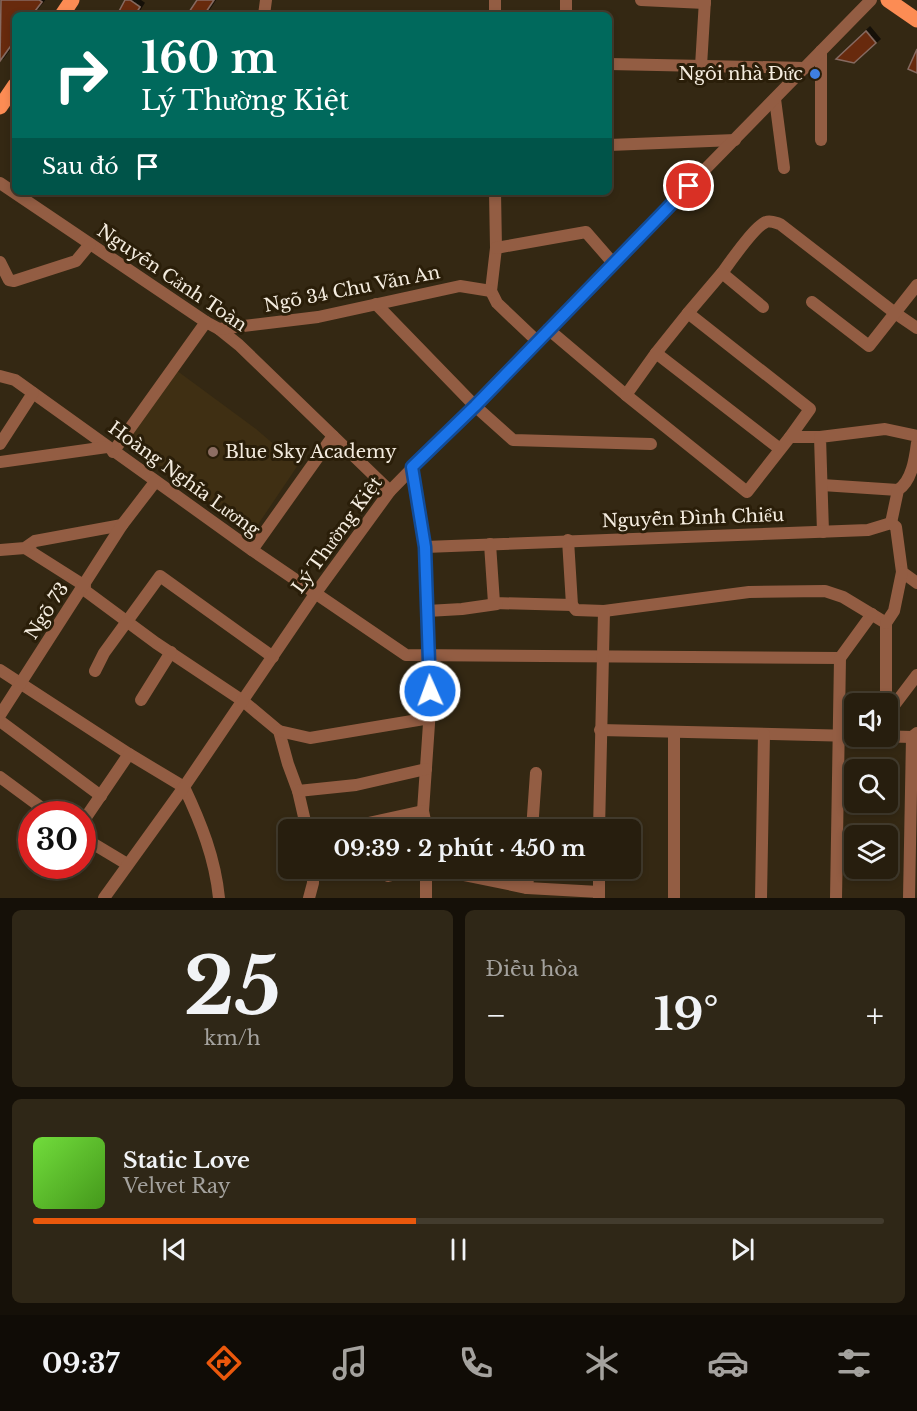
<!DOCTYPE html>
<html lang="vi">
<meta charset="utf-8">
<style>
body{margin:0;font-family:"Libre Baskerville",serif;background:#2f2717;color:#f1f3f6;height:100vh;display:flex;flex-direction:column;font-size:22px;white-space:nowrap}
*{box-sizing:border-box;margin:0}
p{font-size:20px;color:#a4a29e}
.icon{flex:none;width:33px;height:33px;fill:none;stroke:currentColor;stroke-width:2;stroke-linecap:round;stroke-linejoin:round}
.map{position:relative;height:898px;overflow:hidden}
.details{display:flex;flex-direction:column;gap:12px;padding:12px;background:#151008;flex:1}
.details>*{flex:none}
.banner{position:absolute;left:12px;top:12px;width:600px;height:183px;border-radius:9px;box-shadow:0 3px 9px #0003,0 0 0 2px #433c2e;background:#00695c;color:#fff;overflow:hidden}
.fabs{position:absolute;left:844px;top:693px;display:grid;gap:12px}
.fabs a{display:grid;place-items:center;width:54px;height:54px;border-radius:9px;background:#271e0e;box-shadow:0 3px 9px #0003,0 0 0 2px #433c2e;font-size:30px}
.speed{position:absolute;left:18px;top:801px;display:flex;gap:12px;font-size:30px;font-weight:700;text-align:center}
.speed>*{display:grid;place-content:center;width:78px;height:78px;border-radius:50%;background:#271e0e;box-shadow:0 3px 9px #0003,0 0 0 2px #433c2e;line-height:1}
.speed .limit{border:9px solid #d22;background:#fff;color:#111}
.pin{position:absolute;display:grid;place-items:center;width:51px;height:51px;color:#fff;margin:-26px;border:3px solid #fff;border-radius:50%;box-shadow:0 2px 6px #0007}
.me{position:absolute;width:66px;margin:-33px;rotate:358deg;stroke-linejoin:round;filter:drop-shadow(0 0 4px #0008)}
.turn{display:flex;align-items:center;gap:21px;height:126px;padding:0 30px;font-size:27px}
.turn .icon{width:78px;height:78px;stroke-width:2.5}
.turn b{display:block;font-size:42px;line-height:51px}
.then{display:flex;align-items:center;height:57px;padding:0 30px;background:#0003;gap:12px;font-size:22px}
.big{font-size:45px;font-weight:800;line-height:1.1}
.details .widget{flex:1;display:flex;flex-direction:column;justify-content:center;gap:9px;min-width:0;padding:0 21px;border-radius:9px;background:#2f2717}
.details .dial{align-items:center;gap:0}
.dial b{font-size:78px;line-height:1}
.song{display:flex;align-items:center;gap:18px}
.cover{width:72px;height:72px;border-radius:9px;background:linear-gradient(135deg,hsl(100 70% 55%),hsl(100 70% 35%))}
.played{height:6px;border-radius:3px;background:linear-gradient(90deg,#ea580c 45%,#433c2e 45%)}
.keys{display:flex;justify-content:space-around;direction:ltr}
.heat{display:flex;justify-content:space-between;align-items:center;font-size:33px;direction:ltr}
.details .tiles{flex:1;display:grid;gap:12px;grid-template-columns:1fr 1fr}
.widget:last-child{grid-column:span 2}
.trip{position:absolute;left:278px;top:819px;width:363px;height:60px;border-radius:9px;background:#271e0e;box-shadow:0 3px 9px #0003,0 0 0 2px #433c2e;font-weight:800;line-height:60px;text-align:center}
.dock{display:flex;height:96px;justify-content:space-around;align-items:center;background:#100c06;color:#a4a29e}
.dock .icon{width:42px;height:42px}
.dock .selected{color:#ea580c}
.dock b{font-size:27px;color:#f1f3f6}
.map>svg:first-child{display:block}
.built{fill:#3f2f13}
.building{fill:#682a0f;stroke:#866a60;stroke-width:1.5;filter:url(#shadow)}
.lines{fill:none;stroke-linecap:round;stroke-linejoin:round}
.minor{stroke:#935d43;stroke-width:12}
.major{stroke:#fc8c54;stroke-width:15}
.route-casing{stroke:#114b97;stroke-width:15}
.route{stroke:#1a73e8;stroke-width:10}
.shop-dot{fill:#3f7fe0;stroke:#2a1e09;stroke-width:2}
.education-dot{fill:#8d6e63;stroke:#2a1e09;stroke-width:2}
.labels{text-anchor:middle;stroke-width:6;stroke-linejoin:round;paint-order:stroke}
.poi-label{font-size:18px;fill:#f4ecdf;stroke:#2a1e09;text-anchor:end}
.street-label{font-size:18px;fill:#f4ecdf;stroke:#2a1e09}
</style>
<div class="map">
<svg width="917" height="898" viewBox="0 0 917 898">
<defs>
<filter id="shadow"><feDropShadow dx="4" dy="-4" stdDeviation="0" flood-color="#0009"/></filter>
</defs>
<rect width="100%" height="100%" fill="#342813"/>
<path class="built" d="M176,370l80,59 42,36 -45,67 -43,-26 -83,-66z"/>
<g class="building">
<path d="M1,0h38l3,2 -10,13h-17v25l-15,21z"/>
<path d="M125,0h5l10,7 -5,8h-18z"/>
<path d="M197,0h17l-10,15h-17z"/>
<path d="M866,31l10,12 -22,20 -18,-4z"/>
<path d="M917,49v24l-9,-4z"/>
</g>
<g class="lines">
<g class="minor">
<path d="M641,0l64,3"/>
<path d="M264,15l2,-15"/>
<path d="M495,15v-15"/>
<path d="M566,15v-15"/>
<path d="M609,64l196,4"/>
<path d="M701,66l4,-66"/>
<path d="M775,99l9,69"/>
<path d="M821,140v-89"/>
<path d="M609,145l126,-5"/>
<path d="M0,183l206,139 13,7 20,16 151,146"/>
<path d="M495,192l1,56 -5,43 6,12 40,38"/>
<path d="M496,248l90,-16 27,31"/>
<path d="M0,262l9,18 5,1 62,-20 14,-17"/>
<path d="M722,273c8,-11 33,-47 44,-51 5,-2 10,1 14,2l115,89 22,15"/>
<path d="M812,302l57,44 48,-61"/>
<path d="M376,304l99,102 38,34 138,4"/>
<path d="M688,313l34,-40 41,34"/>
<path d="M219,329l99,-12 142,-31 31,5"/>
<path d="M548,329l78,66"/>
<path d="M656,353l32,-40 122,96 -20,28"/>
<path d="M0,376l15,4 237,170 154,105 434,3"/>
<path d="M0,444l33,-51"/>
<path d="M780,449l-124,-96 -30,42 121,97 43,-55h30"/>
<path d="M113,452l93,-130"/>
<path d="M0,462l107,-15"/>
<path d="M412,467l13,80 5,162 -7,102 4,19"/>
<path d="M822,485l76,5"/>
<path d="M891,523l7,-33c14,-9 17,-32 19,-47"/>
<path d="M823,532l-3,-95 65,-8 32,7"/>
<path d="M568,540l4,65 4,5 28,1 145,-19 76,-1 18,6 43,26v73"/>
<path d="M490,544l4,59 78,2"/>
<path d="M425,547l443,-17 23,-7 5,4 6,45 15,11"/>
<path d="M25,548l60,38"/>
<path d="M0,550l25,-2 10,-7 87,-16"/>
<path d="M252,550l81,-114"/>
<path d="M83,589l73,54 87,58 36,30 9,33 10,27 9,39"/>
<path d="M427,611l35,-2 35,-5"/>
<path d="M886,623l8,-12 8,-39"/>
<path d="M0,670l129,84 55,33"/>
<path d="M95,671l9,-18 56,-77 113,81"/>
<path d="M141,700l30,-48"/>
<path d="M895,704l22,-29"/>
<path d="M0,715l122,-190 33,-43"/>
<path d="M0,721l101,75"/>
<path d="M600,730l255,6"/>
<path d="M279,731l31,7 120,-20"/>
<path d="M873,736l39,1 5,-4"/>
<path d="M0,777l50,37"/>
<path d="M184,787c17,36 31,71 35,111"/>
<path d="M298,791l58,-6 70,-16"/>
<path d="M82,823l47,-69"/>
<path d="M322,830l28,-3 73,-16"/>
<path d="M532,830l4,-57"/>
<path d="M599,830l5,-219"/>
<path d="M82,837l45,27"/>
<path d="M430,868l97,20 2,-20"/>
<path d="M388,876l34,-8"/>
<path d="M527,888l72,4"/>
<path d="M104,898l80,-111 131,-193 75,-103 481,-491"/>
<path d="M309,898l4,-15v-15"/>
<path d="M426,898v-30"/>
<path d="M599,898v-30"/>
<path d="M674,898v-166"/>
<path d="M761,898l3,-164"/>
<path d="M836,898l4,-240 32,-44"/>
<path d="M909,898l3,-161"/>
</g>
<g class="major">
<path d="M888,0l29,20"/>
<path d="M62,15l10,-15"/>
<path d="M0,107l15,-22"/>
</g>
</g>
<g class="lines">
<g class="route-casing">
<path id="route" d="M430,691l-5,-144 -13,-80 63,-61 214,-220"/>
</g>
<use href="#route" class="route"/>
</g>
<circle class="shop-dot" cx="815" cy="74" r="6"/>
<circle class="education-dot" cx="213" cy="452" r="6"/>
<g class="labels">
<g class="poi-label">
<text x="803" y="80">Ngôi nhà Đức</text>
<text x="225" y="458" text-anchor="start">Blue Sky Academy</text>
</g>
<g class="street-label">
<text transform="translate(172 278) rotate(34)" y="6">Nguyễn Cảnh Toàn</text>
<text transform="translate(352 289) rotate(-11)" y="6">Ngõ 34 Chu Văn An</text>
<text transform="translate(184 479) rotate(36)" y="6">Hoàng Nghĩa Lương</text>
<text transform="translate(693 518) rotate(-2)" y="6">Nguyễn Đình Chiểu</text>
<text transform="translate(337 535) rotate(-54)" y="6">Lý Thường Kiệt</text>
<text transform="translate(47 611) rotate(-57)" y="6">Ngõ 73</text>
</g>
</g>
</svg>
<div class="fabs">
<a><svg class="icon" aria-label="sound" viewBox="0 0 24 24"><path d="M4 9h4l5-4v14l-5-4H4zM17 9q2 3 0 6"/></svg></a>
<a><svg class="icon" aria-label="search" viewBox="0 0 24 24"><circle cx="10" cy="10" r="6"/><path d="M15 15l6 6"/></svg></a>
<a><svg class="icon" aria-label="layers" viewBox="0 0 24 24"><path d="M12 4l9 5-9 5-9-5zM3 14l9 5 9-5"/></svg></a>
</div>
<div class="speed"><div class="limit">30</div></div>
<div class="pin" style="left:689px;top:186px;background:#d93025"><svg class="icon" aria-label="arrive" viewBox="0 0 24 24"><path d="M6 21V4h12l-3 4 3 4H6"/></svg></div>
<svg class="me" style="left:430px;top:691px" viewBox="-20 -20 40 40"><circle r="17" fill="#1a73e8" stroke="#fff" stroke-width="3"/><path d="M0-11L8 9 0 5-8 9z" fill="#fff"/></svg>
<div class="trip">09:39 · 2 phút · 450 m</div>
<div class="banner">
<div class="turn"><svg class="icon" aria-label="right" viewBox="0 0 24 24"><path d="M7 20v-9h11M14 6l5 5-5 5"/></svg><div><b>160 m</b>Lý Thường Kiệt</div></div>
<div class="then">Sau đó<svg class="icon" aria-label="arrive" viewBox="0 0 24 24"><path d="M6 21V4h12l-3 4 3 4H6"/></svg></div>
</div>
</div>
<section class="details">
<div class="tiles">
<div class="widget dial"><b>25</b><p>km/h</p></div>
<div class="widget"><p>Điều hòa</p>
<div class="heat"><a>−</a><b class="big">19°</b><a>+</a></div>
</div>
<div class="widget">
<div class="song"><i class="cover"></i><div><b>Static Love</b><p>Velvet Ray</p></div></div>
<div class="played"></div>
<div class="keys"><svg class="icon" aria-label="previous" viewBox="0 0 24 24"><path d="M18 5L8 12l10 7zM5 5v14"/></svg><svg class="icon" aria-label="pause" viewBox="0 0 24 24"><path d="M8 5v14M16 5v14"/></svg><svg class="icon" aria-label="next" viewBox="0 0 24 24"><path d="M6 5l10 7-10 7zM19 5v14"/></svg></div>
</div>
</div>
</section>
<nav class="dock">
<b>09:37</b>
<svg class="icon selected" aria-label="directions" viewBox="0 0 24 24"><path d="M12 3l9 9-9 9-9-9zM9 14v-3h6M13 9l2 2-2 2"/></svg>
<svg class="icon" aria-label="music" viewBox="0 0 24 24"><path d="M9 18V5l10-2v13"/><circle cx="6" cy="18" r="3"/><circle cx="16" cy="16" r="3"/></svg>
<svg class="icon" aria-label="phone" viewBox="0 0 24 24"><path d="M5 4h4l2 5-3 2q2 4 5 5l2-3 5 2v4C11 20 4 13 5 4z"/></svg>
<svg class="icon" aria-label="climate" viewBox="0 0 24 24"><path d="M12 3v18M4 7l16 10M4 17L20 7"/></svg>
<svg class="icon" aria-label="car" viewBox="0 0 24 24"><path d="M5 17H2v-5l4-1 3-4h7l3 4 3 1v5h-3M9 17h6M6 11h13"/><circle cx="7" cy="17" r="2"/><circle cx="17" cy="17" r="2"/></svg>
<svg class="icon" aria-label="filters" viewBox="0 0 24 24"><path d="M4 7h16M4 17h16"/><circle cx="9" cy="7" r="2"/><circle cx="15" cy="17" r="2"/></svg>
</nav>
